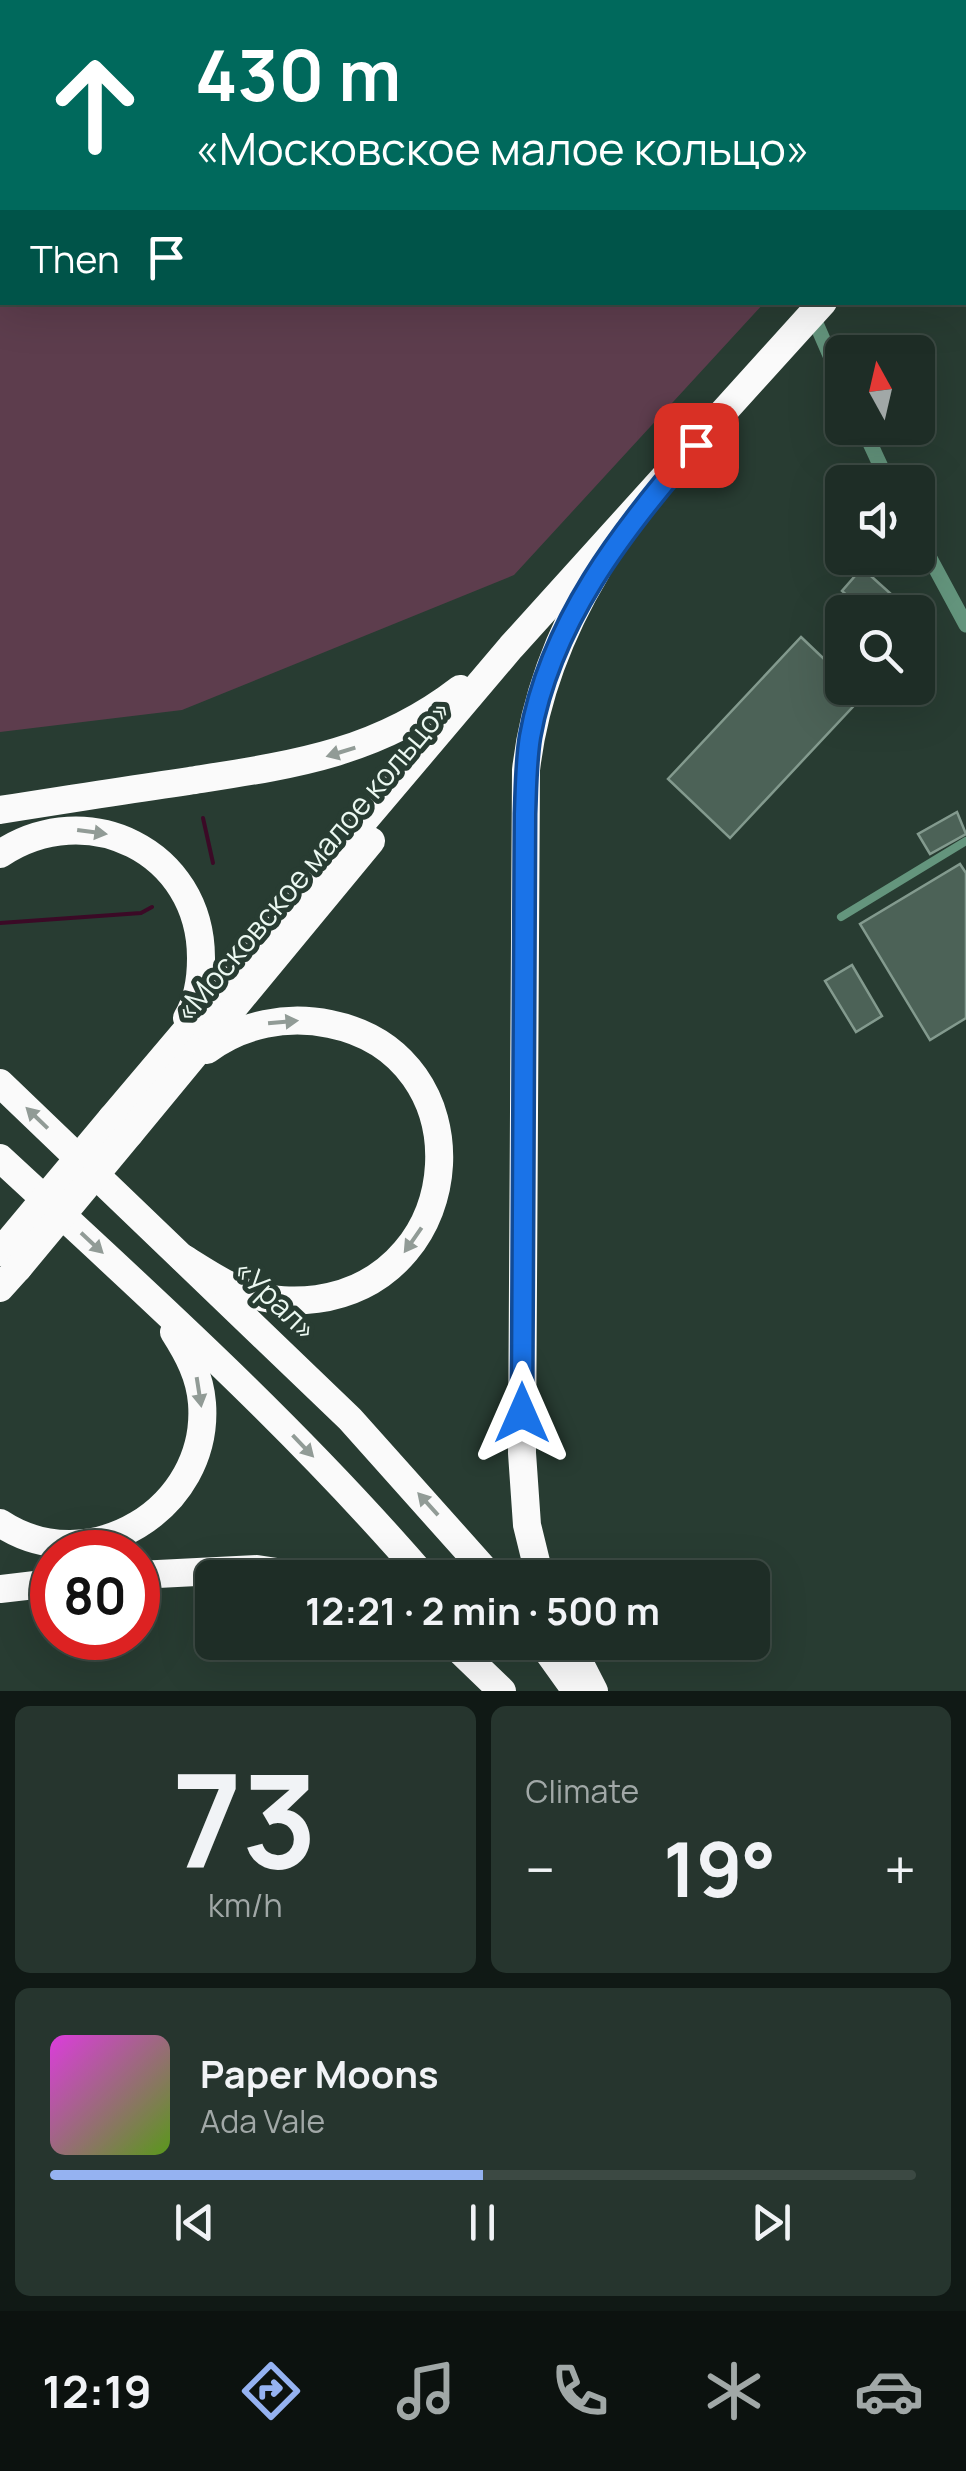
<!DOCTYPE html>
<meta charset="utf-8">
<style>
body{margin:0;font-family:Manrope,sans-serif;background:#26352e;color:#f1f3f6;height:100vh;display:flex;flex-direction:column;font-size:38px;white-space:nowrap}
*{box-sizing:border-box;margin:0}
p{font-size:32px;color:#a1a8a7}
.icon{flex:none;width:55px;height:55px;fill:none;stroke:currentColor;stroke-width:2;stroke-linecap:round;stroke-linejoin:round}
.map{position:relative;height:1691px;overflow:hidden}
.details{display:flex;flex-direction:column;gap:15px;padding:15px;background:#101915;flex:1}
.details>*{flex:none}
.hud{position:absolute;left:0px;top:0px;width:968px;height:305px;box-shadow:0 10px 40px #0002,0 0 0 2px #3c4943;background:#00695c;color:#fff;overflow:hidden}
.needle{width:65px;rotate:352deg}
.buttons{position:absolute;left:825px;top:335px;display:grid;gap:20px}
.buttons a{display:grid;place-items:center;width:110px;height:110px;border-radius:15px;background:#1e2d26;box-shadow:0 10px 40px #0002,0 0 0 2px #3c4943;font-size:50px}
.speed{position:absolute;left:30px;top:1530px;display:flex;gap:20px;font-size:50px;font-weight:700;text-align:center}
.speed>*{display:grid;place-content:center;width:130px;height:130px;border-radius:50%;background:#1e2d26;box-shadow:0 10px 40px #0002,0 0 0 2px #3c4943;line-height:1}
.speed .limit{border:15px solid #d22;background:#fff;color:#111}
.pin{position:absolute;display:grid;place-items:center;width:85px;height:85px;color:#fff;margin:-42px;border-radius:20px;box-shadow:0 5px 15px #0006}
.me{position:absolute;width:110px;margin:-55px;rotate:0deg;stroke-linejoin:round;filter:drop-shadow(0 0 8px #0008)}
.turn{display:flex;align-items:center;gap:35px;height:210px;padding:0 30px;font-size:45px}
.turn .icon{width:130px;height:130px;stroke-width:2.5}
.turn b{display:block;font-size:70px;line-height:85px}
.then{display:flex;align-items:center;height:95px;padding:0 30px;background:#0003;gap:20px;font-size:38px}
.big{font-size:75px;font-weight:700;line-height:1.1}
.details .card{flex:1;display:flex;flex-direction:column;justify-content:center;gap:15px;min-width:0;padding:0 35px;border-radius:15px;background:#26352e}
.details .dial{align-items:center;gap:0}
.dial b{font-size:130px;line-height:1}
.song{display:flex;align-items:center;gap:30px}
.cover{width:120px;height:120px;border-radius:15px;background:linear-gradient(135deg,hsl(300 70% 55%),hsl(90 70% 35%))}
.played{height:10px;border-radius:5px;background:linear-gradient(90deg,#95b2f1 50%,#3c4943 50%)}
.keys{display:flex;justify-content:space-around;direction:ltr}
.heat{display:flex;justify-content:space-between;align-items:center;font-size:55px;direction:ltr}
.details .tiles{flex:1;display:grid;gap:15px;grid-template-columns:1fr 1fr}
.card:last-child{grid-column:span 2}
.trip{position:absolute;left:195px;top:1560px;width:575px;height:100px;border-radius:15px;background:#1e2d26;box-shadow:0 10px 40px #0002,0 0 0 2px #3c4943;font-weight:700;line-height:100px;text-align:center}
.dock{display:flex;height:160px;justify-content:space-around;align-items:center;background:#0c120f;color:#a1a8a7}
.dock .icon{width:70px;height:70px}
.dock .active{color:#95b2f1}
.dock b{font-size:45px;color:#f1f3f6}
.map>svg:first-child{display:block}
.green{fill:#5d3d4d}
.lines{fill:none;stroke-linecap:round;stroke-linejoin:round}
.stream{stroke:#3b0a26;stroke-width:4}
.building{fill:#4c6257;stroke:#839a8e;stroke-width:2.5}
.lane{stroke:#64957d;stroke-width:8}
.street{stroke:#64957d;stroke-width:15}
.highway{stroke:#fafafa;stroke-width:28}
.highway-bridge{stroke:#fafafa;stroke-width:28}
.oneway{fill:#919b96}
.route-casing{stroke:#114b97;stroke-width:25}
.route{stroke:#1a73e8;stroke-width:18}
.labels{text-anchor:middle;stroke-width:10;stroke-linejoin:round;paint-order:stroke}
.street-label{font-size:30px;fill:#ebf8f1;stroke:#283c32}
</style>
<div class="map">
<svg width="966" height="1691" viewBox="0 0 966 1691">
<rect width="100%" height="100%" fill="#283c32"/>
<path class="green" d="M0,0l697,2h-695v300l762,1 -250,272 -332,135 -182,22z"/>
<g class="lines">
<g class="stream">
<path d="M203,818l10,45"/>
<path d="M0,923l141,-10 11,-6"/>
</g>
</g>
<g class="building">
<path d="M862,568l49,44h-45l-24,-21z"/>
<path d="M801,637l41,39v12h13l8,8 -133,142 -62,-59z"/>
<path d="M918,645l16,17 -16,15z"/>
<path d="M957,812l9,22 -36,20 -12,-20z"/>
<path d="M960,864l6,9v145l-36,22 -70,-116z"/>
<path d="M852,965l30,51 -26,16 -31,-51z"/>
</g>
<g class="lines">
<path class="lane" d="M841,917l125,-76"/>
<g class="street">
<path d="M704,0l3,2"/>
<path d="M757,1l2,-1"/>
<path d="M812,314l30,69"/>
<path d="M863,428l25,54"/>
<path d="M918,536l48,89"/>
</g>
<g class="highway">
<path d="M965,155l1,-1"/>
<path d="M0,810c63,-10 126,-20 189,-29 102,-16 187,-27 271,-92"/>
<path d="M0,854c87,-58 201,-3 201,104 0,21 -3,42 -14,60"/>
<path d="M0,1083l350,336 142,159"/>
<path d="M112,1118l399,-471 312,-345"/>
<path d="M130,1133l241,-292"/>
<path d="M0,1158c146,135 295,269 425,420"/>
<path d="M183,1258c21,13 43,28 67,36 20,7 46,8 67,5 154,-22 167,-244 13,-275 -43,-9 -88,0 -123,26"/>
<path d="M0,1288l18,-20"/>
<path d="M0,1523c89,59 210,-14 202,-120 -2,-27 -14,-49 -28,-71"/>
<path d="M138,1575l119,-6 60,9"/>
<path d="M540,1578l-13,-53 -5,-72 4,-683c8,-71 34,-138 71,-200"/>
<path d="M0,1589l52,-6"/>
<path d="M451,1642l51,49"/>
<path d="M541,1642l35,49"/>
<path d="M569,1642l25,49"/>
</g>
<g class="highway-bridge">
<path d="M0,1252l112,-134"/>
<path d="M18,1268l112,-135"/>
</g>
</g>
<defs><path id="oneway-solid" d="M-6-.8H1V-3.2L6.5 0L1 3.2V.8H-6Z" transform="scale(2.5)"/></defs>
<g class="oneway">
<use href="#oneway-solid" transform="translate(341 752) rotate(163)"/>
<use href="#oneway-solid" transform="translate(92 832) rotate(8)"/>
<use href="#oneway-solid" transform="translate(283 1022) rotate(-5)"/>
<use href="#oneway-solid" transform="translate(37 1118) rotate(-136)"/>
<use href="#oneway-solid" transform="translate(413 1240) rotate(125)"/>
<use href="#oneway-solid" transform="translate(92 1243) rotate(43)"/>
<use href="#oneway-solid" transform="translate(199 1392) rotate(81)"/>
<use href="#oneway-solid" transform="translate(303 1446) rotate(46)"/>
<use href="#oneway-solid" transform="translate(428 1504) rotate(-132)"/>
</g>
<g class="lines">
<g class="route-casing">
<path id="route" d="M522,1413l3,-599c1,-26 1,-52 5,-77 20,-114 92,-207 166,-292"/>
</g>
<use href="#route" class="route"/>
</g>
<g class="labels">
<g class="street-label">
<text transform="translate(313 861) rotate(-50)" y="10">«Московское малое кольцо»</text>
<text transform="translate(275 1300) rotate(44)" y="10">«Урал»</text>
</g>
</g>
</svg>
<div class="buttons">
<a><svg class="needle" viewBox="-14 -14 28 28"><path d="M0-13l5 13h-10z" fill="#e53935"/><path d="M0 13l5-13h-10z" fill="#a1a8a7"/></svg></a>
<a><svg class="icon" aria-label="sound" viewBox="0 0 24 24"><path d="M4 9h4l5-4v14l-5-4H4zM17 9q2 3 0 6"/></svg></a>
<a><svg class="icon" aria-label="search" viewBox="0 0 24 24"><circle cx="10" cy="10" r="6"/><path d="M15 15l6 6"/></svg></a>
</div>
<div class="speed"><div class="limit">80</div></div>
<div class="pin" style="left:696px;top:445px;background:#d93025"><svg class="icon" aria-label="arrive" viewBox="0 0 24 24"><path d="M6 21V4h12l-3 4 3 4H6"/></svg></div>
<svg class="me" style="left:522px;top:1413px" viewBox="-20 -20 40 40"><path d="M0-17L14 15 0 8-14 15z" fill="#1a73e8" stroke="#fff" stroke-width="4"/></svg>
<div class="trip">12:21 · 2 min · 500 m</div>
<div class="hud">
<div class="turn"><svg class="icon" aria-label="ahead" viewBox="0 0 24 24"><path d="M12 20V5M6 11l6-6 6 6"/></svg><div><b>430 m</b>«Московское малое кольцо»</div></div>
<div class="then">Then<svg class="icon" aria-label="arrive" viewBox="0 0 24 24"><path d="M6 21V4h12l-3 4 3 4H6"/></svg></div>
</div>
</div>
<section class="details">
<div class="tiles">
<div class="card dial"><b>73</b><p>km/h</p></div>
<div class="card"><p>Climate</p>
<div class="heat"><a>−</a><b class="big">19°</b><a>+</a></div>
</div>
<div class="card">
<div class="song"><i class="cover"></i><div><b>Paper Moons</b><p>Ada Vale</p></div></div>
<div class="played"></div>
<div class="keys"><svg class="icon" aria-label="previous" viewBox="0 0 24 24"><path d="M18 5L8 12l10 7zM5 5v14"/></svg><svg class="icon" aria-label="pause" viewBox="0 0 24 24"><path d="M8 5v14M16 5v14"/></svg><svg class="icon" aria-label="next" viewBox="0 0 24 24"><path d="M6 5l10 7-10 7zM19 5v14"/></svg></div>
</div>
</div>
</section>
<nav class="dock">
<b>12:19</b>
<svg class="icon active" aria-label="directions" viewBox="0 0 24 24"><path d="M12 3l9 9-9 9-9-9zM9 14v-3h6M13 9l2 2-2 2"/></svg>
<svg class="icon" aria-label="music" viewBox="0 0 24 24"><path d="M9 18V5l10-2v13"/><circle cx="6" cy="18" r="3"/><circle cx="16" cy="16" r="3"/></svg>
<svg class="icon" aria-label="phone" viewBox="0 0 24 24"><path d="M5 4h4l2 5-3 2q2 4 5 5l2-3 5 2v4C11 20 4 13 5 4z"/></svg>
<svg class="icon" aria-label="climate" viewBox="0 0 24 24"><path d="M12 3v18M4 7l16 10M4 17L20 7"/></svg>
<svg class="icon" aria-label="car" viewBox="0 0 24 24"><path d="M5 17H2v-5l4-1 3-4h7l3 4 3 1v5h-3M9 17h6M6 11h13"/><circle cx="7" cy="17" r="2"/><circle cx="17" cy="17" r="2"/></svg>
</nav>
